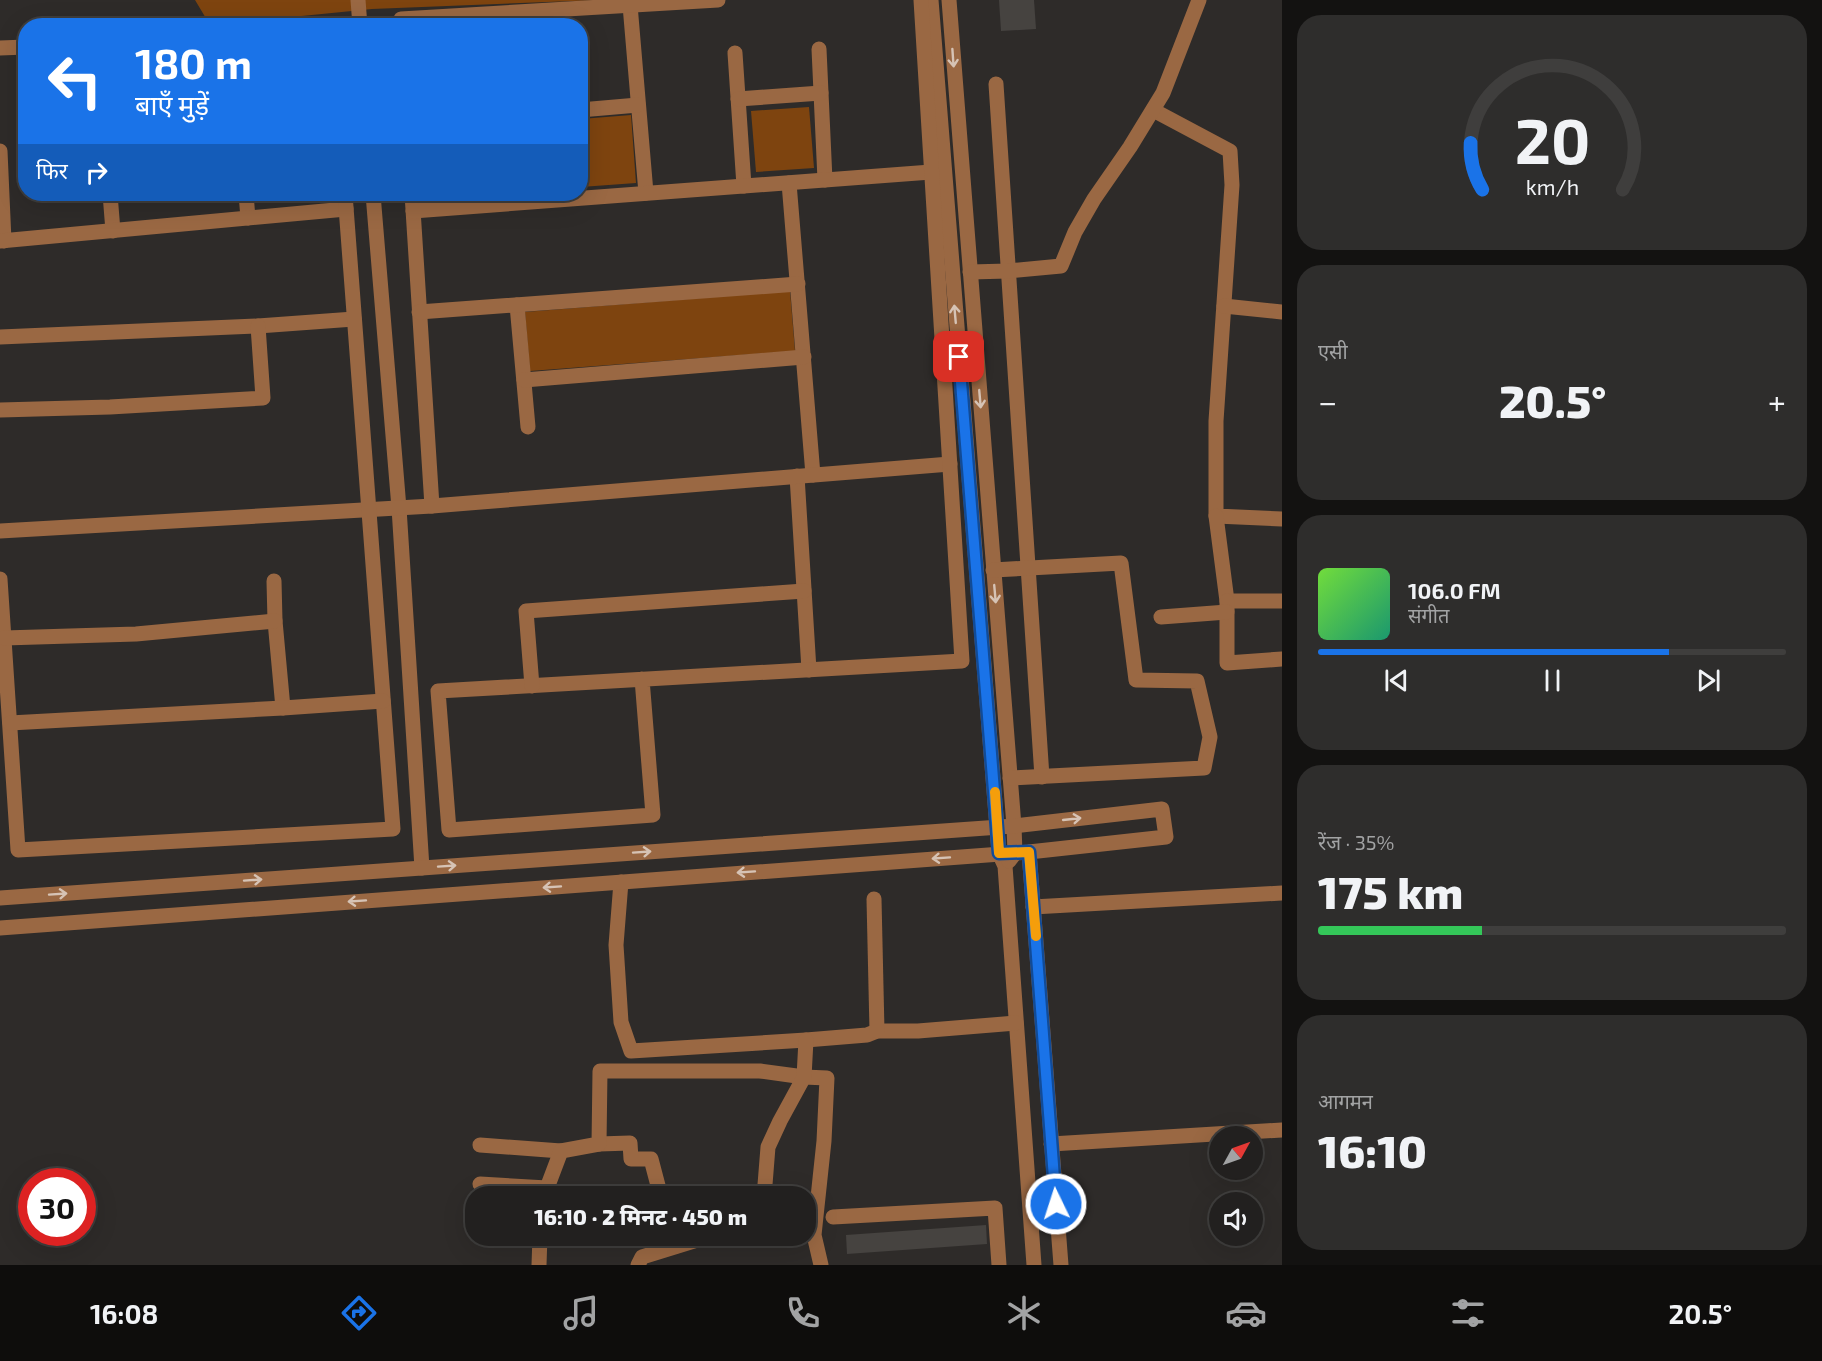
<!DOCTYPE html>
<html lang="hi">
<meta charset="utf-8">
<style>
body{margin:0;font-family:"Exo 2","Noto Sans Devanagari",sans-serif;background:#2e2d2c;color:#f1f3f6;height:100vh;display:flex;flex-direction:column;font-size:22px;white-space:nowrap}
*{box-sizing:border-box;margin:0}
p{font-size:20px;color:#a2a3a4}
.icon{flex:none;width:33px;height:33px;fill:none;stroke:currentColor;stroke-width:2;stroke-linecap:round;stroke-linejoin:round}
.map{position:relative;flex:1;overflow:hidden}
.panel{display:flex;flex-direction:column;gap:15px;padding:15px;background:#131211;width:540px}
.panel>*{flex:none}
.top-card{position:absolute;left:18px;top:18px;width:570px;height:183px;border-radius:24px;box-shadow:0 6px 24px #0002,0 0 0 2px #3f3e3d;background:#1a73e8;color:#fff;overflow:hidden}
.needle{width:39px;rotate:50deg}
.fabs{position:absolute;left:1209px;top:1126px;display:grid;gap:12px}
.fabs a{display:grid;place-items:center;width:54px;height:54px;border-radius:50%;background:#22201f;box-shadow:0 6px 24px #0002,0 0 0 2px #3f3e3d;font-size:30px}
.speed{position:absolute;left:18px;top:1168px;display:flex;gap:12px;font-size:30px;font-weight:700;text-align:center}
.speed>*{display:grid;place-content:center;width:78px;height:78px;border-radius:50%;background:#22201f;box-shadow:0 6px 24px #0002,0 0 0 2px #3f3e3d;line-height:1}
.speed .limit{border:9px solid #d22;background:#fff;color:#111}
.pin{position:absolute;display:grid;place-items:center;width:51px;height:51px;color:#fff;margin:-26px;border-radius:12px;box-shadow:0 3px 9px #0006}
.me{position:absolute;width:66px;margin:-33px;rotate:356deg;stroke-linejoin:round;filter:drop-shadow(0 0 4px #0008)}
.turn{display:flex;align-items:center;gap:21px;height:126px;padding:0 18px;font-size:27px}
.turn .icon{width:78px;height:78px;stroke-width:2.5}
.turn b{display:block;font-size:42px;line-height:51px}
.then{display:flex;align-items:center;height:57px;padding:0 18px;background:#0003;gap:12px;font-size:22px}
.big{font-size:45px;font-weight:800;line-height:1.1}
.panel .widget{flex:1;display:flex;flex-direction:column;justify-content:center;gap:9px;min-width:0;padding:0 21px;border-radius:24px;background:#2e2d2c}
.panel .dial{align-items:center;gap:0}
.dial svg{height:156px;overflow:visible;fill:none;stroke:#3f3e3d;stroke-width:7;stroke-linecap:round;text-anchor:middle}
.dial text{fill:#f1f3f6;stroke:none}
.song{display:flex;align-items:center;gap:18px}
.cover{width:72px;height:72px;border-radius:9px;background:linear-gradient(135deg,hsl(100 70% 55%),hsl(160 70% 35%))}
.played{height:6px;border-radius:3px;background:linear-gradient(90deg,#1a73e8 75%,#3f3e3d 75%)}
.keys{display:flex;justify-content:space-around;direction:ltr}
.heat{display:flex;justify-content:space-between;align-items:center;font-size:33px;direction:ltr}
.charge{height:9px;border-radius:4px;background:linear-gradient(90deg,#34c759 35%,#3f3e3d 0)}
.trip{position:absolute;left:465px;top:1186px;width:351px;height:60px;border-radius:24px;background:#22201f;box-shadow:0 6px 24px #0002,0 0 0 2px #3f3e3d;font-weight:800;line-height:60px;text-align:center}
.tabs{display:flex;height:96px;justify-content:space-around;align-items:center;background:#0e0d0c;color:#a2a3a4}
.tabs .icon{width:42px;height:42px}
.tabs .active{color:#1a73e8}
.tabs b{font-size:27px;color:#f1f3f6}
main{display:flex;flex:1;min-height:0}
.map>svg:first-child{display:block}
.green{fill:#7e440f}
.building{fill:#464340}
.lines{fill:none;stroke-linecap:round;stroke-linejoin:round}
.minor{stroke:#9a6843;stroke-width:15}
.oneway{stroke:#d6c3b5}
.route-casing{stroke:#114b97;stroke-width:15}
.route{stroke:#1a73e8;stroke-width:10}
.slow{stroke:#f59e0b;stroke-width:10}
</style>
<main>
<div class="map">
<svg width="1282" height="1265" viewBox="0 0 1282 1265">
<rect width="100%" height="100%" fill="#2e2b29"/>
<g class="green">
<path d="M195,0h404l-227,9 -162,16z"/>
<path d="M809,107l5,61 -58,4 -5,-61z"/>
<path d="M631,115l5,68 -55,4v-68z"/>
<path d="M790,291l5,60 -265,20 -5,-59z"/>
</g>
<g class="building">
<path d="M999,0h35l2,29 -35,2z"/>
<path d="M986,1225l1,19 -140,10 -1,-19z"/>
</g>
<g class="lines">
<g class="minor">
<path d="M358,0l2,26"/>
<path d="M931,0l68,853 6,13 29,399"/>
<path d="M949,0l65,826 1,27 -6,8"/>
<path d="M630,5l16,188"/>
<path d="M401,26v-7l317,-19"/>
<path d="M0,48l26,-1"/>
<path d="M819,49l6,131"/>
<path d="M735,53l9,133"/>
<path d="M996,84l46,693"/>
<path d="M738,99l83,-6"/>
<path d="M580,110l58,-5"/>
<path d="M1153,110l77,41 2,34 -16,236v95l66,3"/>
<path d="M0,151l4,90"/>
<path d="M789,183l24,292"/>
<path d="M110,194l3,37"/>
<path d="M246,194l2,24"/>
<path d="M373,194l26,314 23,360"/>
<path d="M412,194l20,312"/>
<path d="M413,211l518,-39"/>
<path d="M0,241l346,-32"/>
<path d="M970,272l38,-1 53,-5 14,-34 19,-33 36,-52 33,-54 36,-93"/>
<path d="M517,305l11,122"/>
<path d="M1224,306l58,6"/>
<path d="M419,312l379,-28"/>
<path d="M0,337l258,-11 96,-7"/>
<path d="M524,380l280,-23"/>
<path d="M0,410l110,-3 153,-9 -5,-72"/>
<path d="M797,476l12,194"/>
<path d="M1216,516l11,85h55"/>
<path d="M0,531l432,-25 518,-42"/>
<path d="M993,570l128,-7 15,117 61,1 13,56 -6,31 -194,10"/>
<path d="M0,579l18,271 375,-21 -48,-635"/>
<path d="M274,581l1,40 8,87"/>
<path d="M1227,601v62l55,-4"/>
<path d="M1161,617l66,-5"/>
<path d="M4,638l132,-4 139,-13"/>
<path d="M642,679l11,136 -204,15 -11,-139 524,-30 -41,-661"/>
<path d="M532,686l-6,-75 278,-20"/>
<path d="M10,723l273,-15 100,-7"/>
<path d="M1029,852l32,413"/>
<path d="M621,882l-5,63 5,77 10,29 175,-11 61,-5 10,-4h41l98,-8"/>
<path d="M0,898l1014,-72 148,-17 4,28 -137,15 -1029,76"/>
<path d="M874,899l3,132"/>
<path d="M1033,907l249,-14"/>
<path d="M599,1144l31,-1 1,16h20l10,38"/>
<path d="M1051,1144l231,-14"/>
<path d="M480,1145l81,6"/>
<path d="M480,1184l67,4 -1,9"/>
<path d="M547,1188l14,-37 38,-7 1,-73h160l44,6 23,1 -3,63 -10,94 7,30"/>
<path d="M642,1197l18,-5"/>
<path d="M764,1197l4,-50 12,-26 24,-44 2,-37"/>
<path d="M833,1217l162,-9 4,57"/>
<path d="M539,1265l1,-29"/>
<path d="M638,1265l4,-8 68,-21"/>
</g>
</g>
<defs><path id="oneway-shaft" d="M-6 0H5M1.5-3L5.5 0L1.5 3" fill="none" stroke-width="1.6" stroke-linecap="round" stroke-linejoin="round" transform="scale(1.5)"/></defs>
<g class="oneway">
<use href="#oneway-shaft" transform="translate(953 58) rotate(86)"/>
<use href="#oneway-shaft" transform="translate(955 314) rotate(-95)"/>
<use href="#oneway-shaft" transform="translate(980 399) rotate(85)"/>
<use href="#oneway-shaft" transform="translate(995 594) rotate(85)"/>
<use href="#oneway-shaft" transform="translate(1072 819) rotate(-6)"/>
<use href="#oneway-shaft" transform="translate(642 852) rotate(-4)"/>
<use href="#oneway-shaft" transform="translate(941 858) rotate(176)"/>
<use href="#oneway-shaft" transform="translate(447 866) rotate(-4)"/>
<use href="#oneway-shaft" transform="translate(746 872) rotate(176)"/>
<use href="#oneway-shaft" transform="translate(253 880) rotate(-4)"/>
<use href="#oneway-shaft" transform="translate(552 887) rotate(176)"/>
<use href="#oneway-shaft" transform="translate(58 894) rotate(-4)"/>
<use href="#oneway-shaft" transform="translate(357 901) rotate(176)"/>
</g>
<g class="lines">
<g class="route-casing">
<path id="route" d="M959,357l40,496 30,-1 27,352"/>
</g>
<use href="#route" class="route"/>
<path class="slow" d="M995,792l4,61 30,-1 7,84"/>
</g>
</svg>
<div class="fabs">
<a><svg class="needle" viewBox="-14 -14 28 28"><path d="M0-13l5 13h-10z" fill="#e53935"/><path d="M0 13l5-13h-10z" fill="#a2a3a4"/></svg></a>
<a><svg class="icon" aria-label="sound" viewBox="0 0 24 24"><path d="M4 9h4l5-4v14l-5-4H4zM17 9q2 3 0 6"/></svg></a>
</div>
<div class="speed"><div class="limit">30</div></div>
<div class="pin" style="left:959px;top:357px;background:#d93025"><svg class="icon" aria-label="arrive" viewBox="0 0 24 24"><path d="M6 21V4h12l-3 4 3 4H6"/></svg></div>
<svg class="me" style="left:1056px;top:1204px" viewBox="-20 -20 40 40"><circle r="17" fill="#1a73e8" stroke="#fff" stroke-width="3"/><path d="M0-11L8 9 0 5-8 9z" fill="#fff"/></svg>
<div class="trip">16:10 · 2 मिनट · 450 m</div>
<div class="top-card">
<div class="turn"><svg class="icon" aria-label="left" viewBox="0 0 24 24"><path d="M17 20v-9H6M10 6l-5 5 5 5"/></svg><div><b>180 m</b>बाएँ मुड़ें</div></div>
<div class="then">फिर<svg class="icon" aria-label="right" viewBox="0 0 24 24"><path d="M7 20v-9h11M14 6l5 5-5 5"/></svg></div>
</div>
</div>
<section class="panel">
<div class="widget dial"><svg viewBox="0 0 100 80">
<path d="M14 69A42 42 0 1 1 86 69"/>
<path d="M14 69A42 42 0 0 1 8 45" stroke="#1a73e8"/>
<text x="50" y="56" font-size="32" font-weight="700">20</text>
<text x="50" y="72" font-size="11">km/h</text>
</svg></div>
<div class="widget"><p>एसी</p>
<div class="heat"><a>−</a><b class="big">20.5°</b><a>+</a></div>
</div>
<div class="widget">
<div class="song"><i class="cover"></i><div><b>106.0 FM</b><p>संगीत</p></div></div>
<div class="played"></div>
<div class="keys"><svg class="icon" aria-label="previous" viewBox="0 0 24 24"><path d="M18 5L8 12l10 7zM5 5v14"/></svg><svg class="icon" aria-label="pause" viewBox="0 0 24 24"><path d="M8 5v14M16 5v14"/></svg><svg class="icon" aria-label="next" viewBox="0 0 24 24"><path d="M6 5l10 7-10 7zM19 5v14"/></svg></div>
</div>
<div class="widget"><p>रेंज · 35%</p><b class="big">175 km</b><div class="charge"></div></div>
<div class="widget"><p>आगमन</p><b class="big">16:10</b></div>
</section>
</main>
<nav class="tabs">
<b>16:08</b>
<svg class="icon active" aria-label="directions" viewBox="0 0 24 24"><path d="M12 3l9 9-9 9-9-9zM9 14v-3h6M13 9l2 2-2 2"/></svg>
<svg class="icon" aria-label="music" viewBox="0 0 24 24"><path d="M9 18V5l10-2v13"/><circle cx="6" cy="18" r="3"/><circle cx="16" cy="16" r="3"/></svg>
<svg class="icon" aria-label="phone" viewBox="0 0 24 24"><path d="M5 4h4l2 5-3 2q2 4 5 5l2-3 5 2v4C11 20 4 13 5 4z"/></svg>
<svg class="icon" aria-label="climate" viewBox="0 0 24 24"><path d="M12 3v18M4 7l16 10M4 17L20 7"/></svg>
<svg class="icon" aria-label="car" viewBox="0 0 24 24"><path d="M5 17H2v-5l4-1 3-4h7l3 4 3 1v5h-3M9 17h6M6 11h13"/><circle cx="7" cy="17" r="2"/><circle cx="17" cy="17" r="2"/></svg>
<svg class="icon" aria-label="filters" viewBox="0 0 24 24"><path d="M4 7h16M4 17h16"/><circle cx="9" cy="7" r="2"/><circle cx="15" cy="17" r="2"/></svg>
<b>20.5°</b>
</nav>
